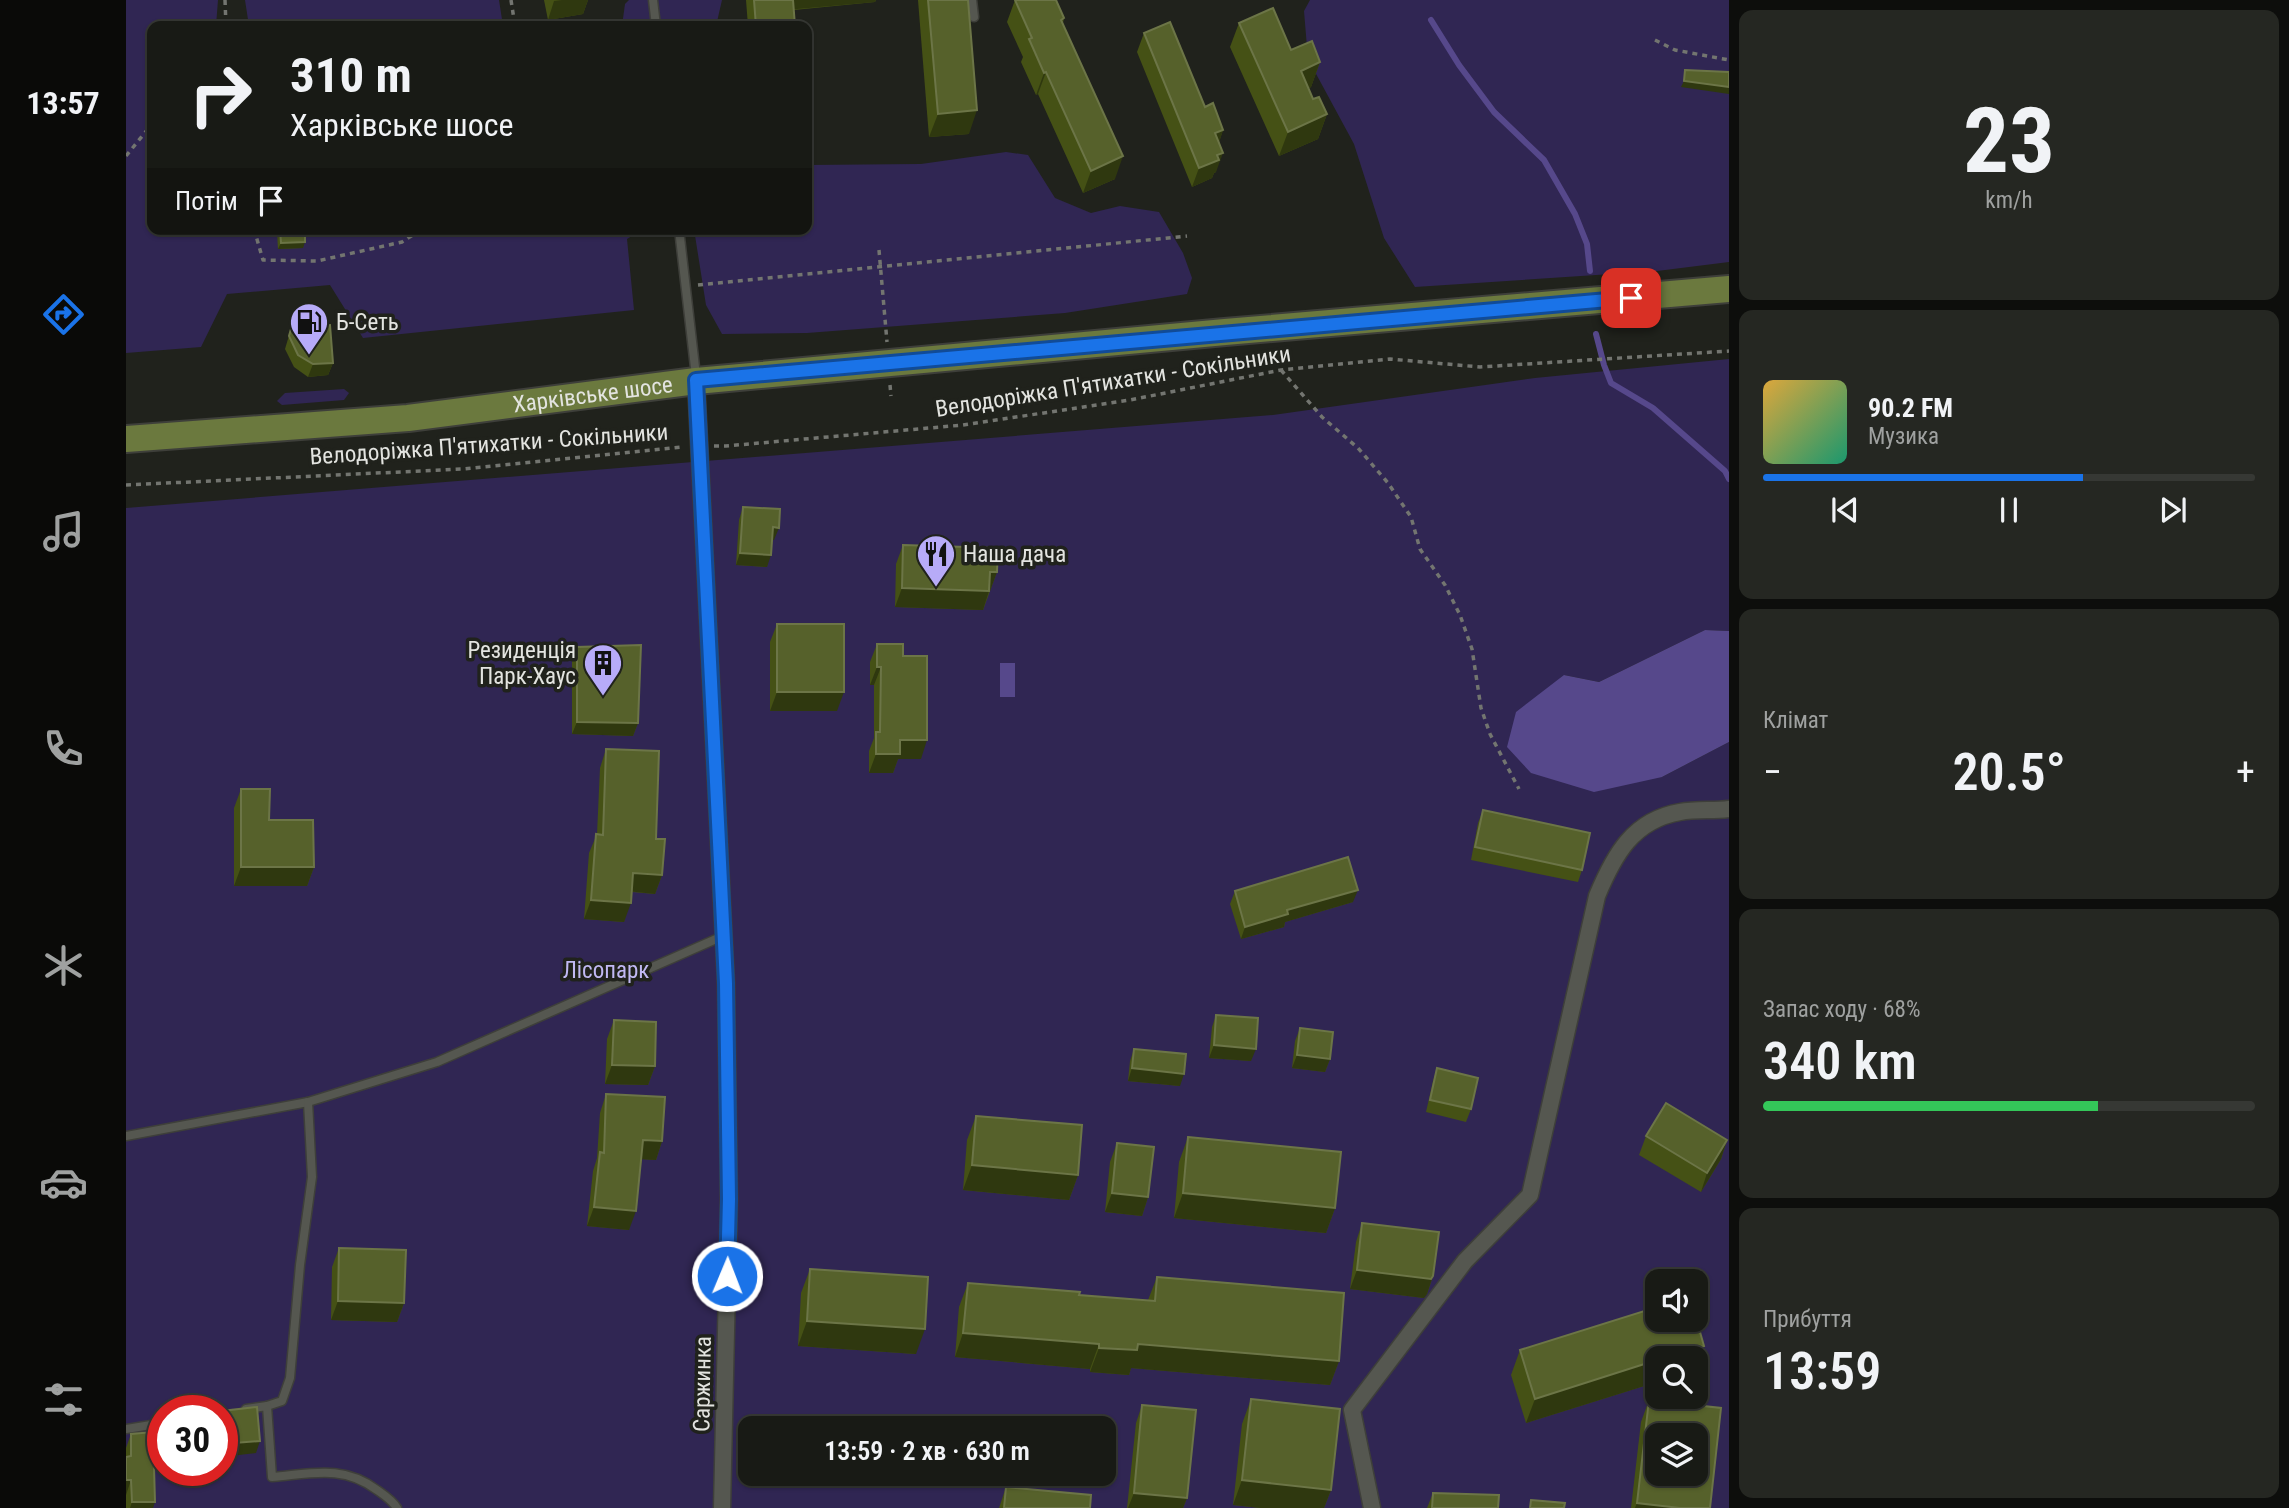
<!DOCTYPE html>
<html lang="uk">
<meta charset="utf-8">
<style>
body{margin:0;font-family:"Roboto Condensed",sans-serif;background:#252722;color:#f1f3f6;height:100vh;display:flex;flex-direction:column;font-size:26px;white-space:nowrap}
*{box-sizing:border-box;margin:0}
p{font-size:23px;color:#9fa1a0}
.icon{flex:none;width:38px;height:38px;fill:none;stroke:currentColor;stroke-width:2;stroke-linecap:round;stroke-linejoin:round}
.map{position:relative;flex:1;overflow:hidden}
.sheet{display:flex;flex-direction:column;gap:10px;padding:10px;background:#0d0e0c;width:560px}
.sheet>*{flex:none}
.guide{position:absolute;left:21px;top:21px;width:665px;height:214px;border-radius:14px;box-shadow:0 2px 5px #0004,0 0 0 2px #363834;background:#181a15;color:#f1f3f6;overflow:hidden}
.controls{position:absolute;left:1519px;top:1269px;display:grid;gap:14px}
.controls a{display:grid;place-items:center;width:63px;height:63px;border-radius:14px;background:#181a15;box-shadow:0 2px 5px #0004,0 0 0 2px #363834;font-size:35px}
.speed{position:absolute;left:21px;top:1395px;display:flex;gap:14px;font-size:35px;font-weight:700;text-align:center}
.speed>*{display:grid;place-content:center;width:91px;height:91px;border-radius:50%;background:#181a15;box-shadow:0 2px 5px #0004,0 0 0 2px #363834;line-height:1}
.speed .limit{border:10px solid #d22;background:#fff;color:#111}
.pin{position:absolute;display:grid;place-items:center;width:60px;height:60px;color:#fff;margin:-30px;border-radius:14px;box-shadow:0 4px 10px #0006}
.me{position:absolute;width:77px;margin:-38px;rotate:1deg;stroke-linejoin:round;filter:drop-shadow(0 0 5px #0008)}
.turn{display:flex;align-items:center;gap:24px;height:147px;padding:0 28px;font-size:32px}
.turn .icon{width:91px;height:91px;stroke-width:2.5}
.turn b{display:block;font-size:49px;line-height:60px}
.then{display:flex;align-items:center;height:66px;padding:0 28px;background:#0003;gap:14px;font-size:26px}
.big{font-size:52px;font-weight:600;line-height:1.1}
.sheet .card{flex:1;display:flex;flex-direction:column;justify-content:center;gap:10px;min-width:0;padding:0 24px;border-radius:14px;background:#252722}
.sheet .dial{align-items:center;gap:0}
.dial b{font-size:91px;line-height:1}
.song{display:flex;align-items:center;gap:21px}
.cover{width:84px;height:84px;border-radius:10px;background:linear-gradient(135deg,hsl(40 70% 55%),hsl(160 70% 35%))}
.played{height:7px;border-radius:4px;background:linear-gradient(90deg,#1a73e8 65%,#363834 65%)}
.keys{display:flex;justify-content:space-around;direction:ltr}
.heat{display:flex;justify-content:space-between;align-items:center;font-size:38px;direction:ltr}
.charge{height:10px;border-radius:5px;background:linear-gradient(90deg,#34c759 68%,#363834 0)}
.trip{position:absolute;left:612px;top:1416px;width:378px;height:70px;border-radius:14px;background:#181a15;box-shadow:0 2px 5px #0004,0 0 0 2px #363834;font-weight:600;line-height:70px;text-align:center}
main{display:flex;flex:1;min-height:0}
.dock{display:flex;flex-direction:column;width:126px;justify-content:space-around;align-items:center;background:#0a0a08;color:#9fa1a0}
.dock .icon{width:49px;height:49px}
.dock .active{color:#1a73e8}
.dock b{font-size:32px;color:#f1f3f6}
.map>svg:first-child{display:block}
.green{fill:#302653;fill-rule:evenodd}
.water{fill:#56488b}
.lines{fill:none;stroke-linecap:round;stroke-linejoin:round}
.stream{stroke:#56488b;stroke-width:6}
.lane-casing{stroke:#3e3f3a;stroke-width:11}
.street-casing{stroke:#3e3f3a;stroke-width:19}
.primary-casing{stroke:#3e3f3a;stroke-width:30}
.path{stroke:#737570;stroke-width:3.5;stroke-dasharray:5 5;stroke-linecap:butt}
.lane{stroke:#555750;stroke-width:8}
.street{stroke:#555750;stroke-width:16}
.primary{stroke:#6b793e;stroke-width:26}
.wall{fill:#455115}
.shaded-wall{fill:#2f380f}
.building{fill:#56612b;stroke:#6c7547;stroke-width:2;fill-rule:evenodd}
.route-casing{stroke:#114b97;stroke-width:18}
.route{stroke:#1a73e8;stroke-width:12}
.labels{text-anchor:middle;stroke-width:7;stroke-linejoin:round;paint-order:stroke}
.poi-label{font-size:23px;fill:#e3e4e0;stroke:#20221c;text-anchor:start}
.street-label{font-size:23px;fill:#e3e4e0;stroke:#20221c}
.park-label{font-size:23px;fill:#c1b9f3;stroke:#20221c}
</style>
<main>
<nav class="dock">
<b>13:57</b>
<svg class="icon active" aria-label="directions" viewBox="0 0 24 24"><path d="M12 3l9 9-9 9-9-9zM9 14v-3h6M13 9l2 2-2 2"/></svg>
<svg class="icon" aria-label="music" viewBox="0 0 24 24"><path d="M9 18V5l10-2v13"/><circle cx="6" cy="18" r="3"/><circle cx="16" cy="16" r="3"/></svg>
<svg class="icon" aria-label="phone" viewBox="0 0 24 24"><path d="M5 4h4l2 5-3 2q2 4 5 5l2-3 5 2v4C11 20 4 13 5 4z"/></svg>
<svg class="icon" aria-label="climate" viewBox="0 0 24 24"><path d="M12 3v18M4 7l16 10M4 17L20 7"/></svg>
<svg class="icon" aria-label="car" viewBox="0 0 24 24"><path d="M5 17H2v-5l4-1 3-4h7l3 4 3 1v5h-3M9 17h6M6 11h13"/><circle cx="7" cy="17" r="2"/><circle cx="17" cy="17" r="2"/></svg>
<svg class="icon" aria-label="filters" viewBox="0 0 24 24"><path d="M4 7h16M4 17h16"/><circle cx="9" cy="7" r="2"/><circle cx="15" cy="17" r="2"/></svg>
</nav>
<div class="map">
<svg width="1603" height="1508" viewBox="0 0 1603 1508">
<rect width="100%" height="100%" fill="#20221c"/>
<g class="green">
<path d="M0,0h92l-2,26h-64v203h491l-16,10 7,71 -271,28 -33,-53 -103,9 -26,53 -75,6z"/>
<path d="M119,0h254l4,26h-254z"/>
<path d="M503,0h93l-6,26h-94l3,-22z"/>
<path d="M1184,0h419v262l-72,9 -242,16 -31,-49 -30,-94 -46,-85 -4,-48z"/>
<path d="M880,152l22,3 27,43 36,15 29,-7 39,6 24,41 9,25 -5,16 -122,19 -258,20 -85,1 -16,-29 -12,-76h113v-64l114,-1z"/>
<path d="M1603,359v272l-24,-1 -106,52 -35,-7 98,102 67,-35v766h-1603v-1000l1147,-93 262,-37zM1531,1281h39v39h-39zM1531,1358h39v38h-39zM37,1410h59v60h-59zM625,1428h353v46h-353zM1531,1435h39v39h-39z"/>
<path d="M218,389l5,4 -5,7 -62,5 -5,-4 8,-8z"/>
</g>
<g class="water">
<path d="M1579,630l24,1v111l-67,35 -68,15 -63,-19 -24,-26 9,-35 48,-37 35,7z"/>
<rect x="874" y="663" width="15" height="34"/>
</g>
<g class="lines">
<g class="stream">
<path d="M1305,20l28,45 35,47 50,48 31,54 12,30 3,27"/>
<path d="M1470,334l8,31 7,18 42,25 72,63 4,8"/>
</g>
<g class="lane-casing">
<g id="lane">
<path d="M527,0l3,26"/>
<path d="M846,0l2,17"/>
<path d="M553,229l17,147"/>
<path d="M0,1136l182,-34 129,-40 286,-126"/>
<path d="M141,1406l15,-5 8,-23 10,-113 12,-88 -4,-75"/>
<path d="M120,1409l21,-3 5,71c38,-3 71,-13 105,13 7,5 15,10 20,18"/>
<path d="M0,1429l37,-6"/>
</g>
</g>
<g class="street-casing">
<g id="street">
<path d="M570,381l30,602 3,216 -7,309"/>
<path d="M1246,1508l-20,-98 113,-149 65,-66 67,-299c17,-41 36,-76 83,-84 16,-3 33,-1 49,-3"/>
</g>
</g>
<g class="primary-casing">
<g id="primary">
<path id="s1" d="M0,439l282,-21 288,-37 529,-49 504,-43"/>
</g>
</g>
<g class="path">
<path d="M99,0l1,26"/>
<path d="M385,0l4,26"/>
<path d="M1529,40l20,10 54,10"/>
<path d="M0,156l26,-32"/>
<path d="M128,229l9,31 54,1 85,-19 20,-13"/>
<path d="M753,250l8,92"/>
<path d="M572,285l489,-49"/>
<path d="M1155,370l41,47 36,31 30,35 23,34 9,32 25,36 15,30 12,34 9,59 9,26 29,55"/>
<path d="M764,385l1,11"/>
<path d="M588,446h12l237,-21 167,-25 151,-30 109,-11 90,8 249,-16"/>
<path d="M0,485l336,-16 220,-22"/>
</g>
<use href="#lane" class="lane"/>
<use href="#street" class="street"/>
<use href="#primary" class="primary"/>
</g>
<g class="wall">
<path d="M418,0h44l-5,14 -35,6z"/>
<path d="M620,0h130l-1,2 -81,8 1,16h-47z"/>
<path d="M792,0h50l1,134 -40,3z"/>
<path d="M889,0l49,18 -1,5 52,156 -32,14 -45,-99 -2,1 -15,-33 2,-5 -16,-35z"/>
<path d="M1113,23l52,27 29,12 -9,25 -3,2 5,10 14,15 -9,25 -39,17 -49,-109z"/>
<path d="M1018,33l79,97 -4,12 -3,30 -2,1 -2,5 -20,9 -55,-135z"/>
<path d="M152,229h27l-2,19 -25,1 -1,-17z"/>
<path d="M165,329l42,34 -5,12 -20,2 -14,-10 -9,-18z"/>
<path d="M617,507l31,33h-2l-5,27 -31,-2 3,-45z"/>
<path d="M777,545l94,27 -14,38 -88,-3 1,-43z"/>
<path d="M651,624l60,87h-67v-69z"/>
<path d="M751,644l26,12 18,103h-23l-5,14h-24v-22l5,-13v-53h-4v-23z"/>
<path d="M451,647l61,76 -5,13 -61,-2v-75z"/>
<path d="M480,749l50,90 6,36 -7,19 -23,-2 -8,30 -40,-3 5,-66 8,-19 3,-66z"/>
<path d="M115,789l73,78 -7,19h-73v-78z"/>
<path d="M1357,810l99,60 -4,12 -107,-22 7,-37z"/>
<path d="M1109,891l118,11 -68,20 -1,5 -43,12 -11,-35z"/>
<path d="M1090,1015l35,46 -42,-3 3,-31z"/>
<path d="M488,1020l41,46 -7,19 -43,-1 2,-45z"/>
<path d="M1174,1028l30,31 -5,13 -33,-4 3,-27z"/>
<path d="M1008,1049l46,37 -52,-5 2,-20z"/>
<path d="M1311,1068l34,41 -5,13 -40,-10 7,-31z"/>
<path d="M480,1094l56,47 -6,19 -14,-1 -13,71 -42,-4 6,-55 4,-13 3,-45z"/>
<path d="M850,1116l102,59 -9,25 -106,-10 4,-50z"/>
<path d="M1520,1136l81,4 -6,19 -20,33 -62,-37z"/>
<path d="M1062,1137l147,71 -9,25 -152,-15 5,-56z"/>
<path d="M991,1143l31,54 -6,19 -37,-4 5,-50z"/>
<path d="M1236,1223l71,53 -6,18 -3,4 -74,-9 6,-47z"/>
<path d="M213,1248l65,55 -7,19 -66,-2 1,-53z"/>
<path d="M684,1269l106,85 -118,-8 3,-53z"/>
<path d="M1031,1277l182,84 -9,24 -199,-17 -2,7 -39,-3v-3l-135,-12 4,-50 9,-24 111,12 69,5z"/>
<path d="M1394,1350l137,8v24l-131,41 -15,-48z"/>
<path d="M1125,1399l80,91 -7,18h-63l-28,-3 9,-81z"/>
<path d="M1523,1400l61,108h-79l10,-86z"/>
<path d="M1016,1405l45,93 -4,10h-56l9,-85z"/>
<path d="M5,1434l22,74h-27v-60z"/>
<path d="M880,1487l84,21h-91z"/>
<path d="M1307,1493l65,15h-71z"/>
</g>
<g class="shaded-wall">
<path d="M436,0h26l-5,14 -35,6 6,-19z"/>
<path d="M664,0h86l-1,2 -89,8z"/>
<path d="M1194,62l-9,25 -19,9 9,-25z"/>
<path d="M920,72l-8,22 -2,1 8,-22z"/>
<path d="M1558,81l45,6v7l-48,-7z"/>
<path d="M851,110l-8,24 -40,3 9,-23z"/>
<path d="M1201,114l-9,25 -39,17 9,-24z"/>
<path d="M1097,130l-6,19 -2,-16z"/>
<path d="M1097,153l-7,19 -2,1 -2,5 -20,9 7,-19 18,-13z"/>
<path d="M997,156l-8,23 -32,14 8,-22z"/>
<path d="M179,242l-2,6 -25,1 3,-6z"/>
<path d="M207,363l-5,12 -20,2 5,-13z"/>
<path d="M647,527l6,1 -5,12h-6z"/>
<path d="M614,553l31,2 -4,12 -31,-2z"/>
<path d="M864,572h7l-7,19h-7z"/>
<path d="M776,588l87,3 -6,19 -88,-3z"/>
<path d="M751,667h4l-7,18h-4z"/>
<path d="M651,692h67l-7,19h-67z"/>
<path d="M451,722l61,1 -5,13 -61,-2z"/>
<path d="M774,740h27l-6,19h-23l-5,14h-24l7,-19z"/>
<path d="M115,867h73l-7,19h-73z"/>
<path d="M507,873l29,2 -7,19 -28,-3z"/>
<path d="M1232,890l-5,12 -68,20 -1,5 -43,12 4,-12 42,-17z"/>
<path d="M465,900l40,3 -7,19 -40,-3z"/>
<path d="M1088,1045l42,4 -5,12 -42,-3z"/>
<path d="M1171,1055l33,4 -5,13 -33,-4z"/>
<path d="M486,1065l43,1 -7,19 -43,-1z"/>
<path d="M1006,1068l52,6 -4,12 -52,-5z"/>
<path d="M517,1140l19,1 -6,19 -19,-1z"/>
<path d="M1601,1140l-6,19 -20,33 6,-19z"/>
<path d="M846,1165l106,10 -9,25 -106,-10z"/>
<path d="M986,1193l36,4 -6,19 -37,-4z"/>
<path d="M1057,1193l152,15 -9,25 -152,-15z"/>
<path d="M468,1207l42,4 -7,19 -42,-4z"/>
<path d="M1231,1270l76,6 -6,18 -3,4 -74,-9z"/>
<path d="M212,1301l66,2 -7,19 -66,-2z"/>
<path d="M681,1321l118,8 -9,25 -118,-8z"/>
<path d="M837,1333l136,11 -9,25 -135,-12z"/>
<path d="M1012,1344l201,17 -9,24 -199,-17 -2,7 -39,-3 9,-24z"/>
<path d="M1578,1346l-8,23v-11h-31z"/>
<path d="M1531,1360v22l-131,41 9,-24z"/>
<path d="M134,1441l-4,12 -34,4v-13z"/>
<path d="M0,1480h5l-5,15z"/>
<path d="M1116,1480l89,10 -7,18h-63l-28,-3z"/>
<path d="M1008,1493l53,5 -4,10h-55z"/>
<path d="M6,1502h23l-2,6h-23z"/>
<path d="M1511,1503l43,5h-45z"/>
</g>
<g class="building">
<path d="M628,0h39l2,26h-39z"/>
<path d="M802,0h40l9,110 -39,4z"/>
<path d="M889,0h41l8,18 -3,2 62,136 -32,15 -45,-99 -2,1 -15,-34 3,-1z"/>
<path d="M1147,8l18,42 21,-9 8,21 -19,9 12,28 6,-2 8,17 -39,18 -49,-109z"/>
<path d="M1044,22l35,85 8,-4 10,27 -8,3 8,20 -6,2 2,5 -20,8 -55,-135z"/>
<path d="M1559,70l44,2v15l-45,-6z"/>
<path d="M154,229h25v13l-24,1z"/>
<path d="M204,325l3,38 -20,1 -15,-9 -9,-19 2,-7z"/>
<path d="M617,507l37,2 -1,19 -6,-1 -2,28 -31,-2z"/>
<path d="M777,545l95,3 -1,24h-7l-1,19 -87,-3z"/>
<rect x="651" y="624" width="67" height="68"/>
<path d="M751,644h26v12h24v84h-27v14h-24v-22h4l1,-65h-4z"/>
<path d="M515,645l-3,78 -61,-1v-75z"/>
<path d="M480,749l53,2 -3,88h9l-3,36 -29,-2 -2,30 -40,-3 5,-66 7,1z"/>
<path d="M115,789h29l-1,31h44l1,47h-73z"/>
<path d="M1357,810l107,23 -8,37 -107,-23z"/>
<path d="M1222,857l10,33 -71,20 1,4 -43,13 -10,-36z"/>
<path d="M1090,1015l42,3 -2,31 -42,-4z"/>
<path d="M488,1020l42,2 -1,44 -43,-1z"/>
<path d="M1174,1028l33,4 -3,27 -33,-4z"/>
<path d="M1008,1049l52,5 -2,20 -52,-6z"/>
<path d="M1311,1068l41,10 -7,31 -41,-9z"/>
<path d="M480,1094l59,3 -3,44 -19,-1 -7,71 -42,-4 6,-55 4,1z"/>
<path d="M1540,1103l61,37 -20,33 -61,-37z"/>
<path d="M850,1116l106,9 -4,50 -106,-10z"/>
<path d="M1062,1137l153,15 -6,56 -152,-15z"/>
<path d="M991,1143l37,4 -6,50 -36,-4z"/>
<path d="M1236,1223l77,9 -6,44 -2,3 -74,-9z"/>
<path d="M213,1248l67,2 -2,53 -66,-2z"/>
<path d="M684,1269l118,8 -3,52 -118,-8z"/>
<path d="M1031,1277l187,16 -5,68 -201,-17 -1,6 -38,-2v-4l-136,-11 5,-50 112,9 -1,3 76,6z"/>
<path d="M1531,1307v13h39v-2l8,28 -39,12h-8v2l-122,39 -15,-49z"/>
<path d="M1125,1399l89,10 -9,81 -89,-10z"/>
<path d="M1523,1400l72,8 -11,100h-30l-43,-5zM1531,1435h39v39h-39z"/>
<path d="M1016,1405l54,5 -9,88 -53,-5z"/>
<path d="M131,1407l3,34 -38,3v-33z"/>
<path d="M27,1432l2,70h-23l-1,-22h-5v-23l5,-1v-22z"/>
<path d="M880,1487l85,8 -1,13h-86z"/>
<path d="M1307,1493l66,2 -1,13h-66z"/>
<path d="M1405,1500l34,3 -1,5h-34z"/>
</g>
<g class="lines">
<g class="route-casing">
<path id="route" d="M601,1276l2,-77 -3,-216 -30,-603 935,-82"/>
</g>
<use href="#route" class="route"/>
</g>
<defs>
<g id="fuel-pin" transform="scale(2.0125)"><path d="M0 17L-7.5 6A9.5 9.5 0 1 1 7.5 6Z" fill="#b7abf8" stroke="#20221c"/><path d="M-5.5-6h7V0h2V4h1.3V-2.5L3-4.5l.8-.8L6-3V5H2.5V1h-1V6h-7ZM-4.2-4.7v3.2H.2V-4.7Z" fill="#111"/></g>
<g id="restaurant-pin" transform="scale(2.0125)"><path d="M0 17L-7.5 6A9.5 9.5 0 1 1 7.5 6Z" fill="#b7abf8" stroke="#20221c"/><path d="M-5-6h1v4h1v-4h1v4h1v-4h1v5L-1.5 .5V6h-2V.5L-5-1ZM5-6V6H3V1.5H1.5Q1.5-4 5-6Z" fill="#111"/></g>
<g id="building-pin" transform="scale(2.0125)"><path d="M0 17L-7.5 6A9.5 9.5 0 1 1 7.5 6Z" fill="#b7abf8" stroke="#20221c"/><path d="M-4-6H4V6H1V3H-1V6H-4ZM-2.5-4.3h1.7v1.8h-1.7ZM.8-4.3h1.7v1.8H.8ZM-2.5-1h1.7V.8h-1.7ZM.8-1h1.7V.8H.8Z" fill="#111"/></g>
</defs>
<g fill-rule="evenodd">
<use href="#fuel-pin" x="183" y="322"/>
<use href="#restaurant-pin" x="810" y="554"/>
<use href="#building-pin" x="477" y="663"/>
</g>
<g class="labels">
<g class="poi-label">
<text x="210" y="330">Б-Сеть</text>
<text x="837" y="562">Наша дача</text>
<text x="450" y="658" text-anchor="end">Резиденція<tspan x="450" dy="26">Парк-Хаус</tspan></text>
</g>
<g class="street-label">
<text transform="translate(987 381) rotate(-9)" y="8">Велодоріжка П'ятихатки - Сокільники</text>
<text dy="8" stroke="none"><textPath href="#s1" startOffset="469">Харківське шосе</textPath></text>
<text transform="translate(363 444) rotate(-4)" y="8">Велодоріжка П'ятихатки - Сокільники</text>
<text transform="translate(576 1384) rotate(-89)" y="8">Саржинка</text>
</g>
<g class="park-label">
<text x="480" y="978">Лісопарк</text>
</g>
</g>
</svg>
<div class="controls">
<a><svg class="icon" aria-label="sound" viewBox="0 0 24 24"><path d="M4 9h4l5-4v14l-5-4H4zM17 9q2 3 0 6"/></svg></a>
<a><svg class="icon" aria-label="search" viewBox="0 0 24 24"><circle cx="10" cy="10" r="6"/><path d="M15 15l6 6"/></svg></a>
<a><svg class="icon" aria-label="layers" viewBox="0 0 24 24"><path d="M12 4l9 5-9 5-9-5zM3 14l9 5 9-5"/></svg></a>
</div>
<div class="speed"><div class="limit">30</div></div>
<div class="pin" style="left:1505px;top:298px;background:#d93025"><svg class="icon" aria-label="arrive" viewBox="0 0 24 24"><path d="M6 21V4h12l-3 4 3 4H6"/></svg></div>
<svg class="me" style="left:601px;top:1276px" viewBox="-20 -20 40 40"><circle r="17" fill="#1a73e8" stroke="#fff" stroke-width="3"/><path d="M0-11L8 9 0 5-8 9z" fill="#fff"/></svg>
<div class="trip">13:59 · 2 хв · 630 m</div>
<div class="guide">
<div class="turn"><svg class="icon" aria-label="right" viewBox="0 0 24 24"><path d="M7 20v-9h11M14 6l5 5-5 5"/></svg><div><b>310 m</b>Харківське шосе</div></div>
<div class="then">Потім<svg class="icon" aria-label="arrive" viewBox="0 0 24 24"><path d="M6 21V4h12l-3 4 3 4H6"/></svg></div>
</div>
</div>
<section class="sheet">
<div class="card dial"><b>23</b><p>km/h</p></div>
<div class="card">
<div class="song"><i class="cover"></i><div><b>90.2 FM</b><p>Музика</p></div></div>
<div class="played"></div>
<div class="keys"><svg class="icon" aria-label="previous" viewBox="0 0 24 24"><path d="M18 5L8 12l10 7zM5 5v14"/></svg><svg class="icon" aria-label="pause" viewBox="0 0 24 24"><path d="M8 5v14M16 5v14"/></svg><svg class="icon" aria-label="next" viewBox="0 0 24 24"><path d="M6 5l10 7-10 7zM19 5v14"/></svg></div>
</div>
<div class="card"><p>Клімат</p>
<div class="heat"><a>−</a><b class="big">20.5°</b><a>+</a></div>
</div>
<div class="card"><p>Запас ходу · 68%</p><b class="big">340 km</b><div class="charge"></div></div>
<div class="card"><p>Прибуття</p><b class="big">13:59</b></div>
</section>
</main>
